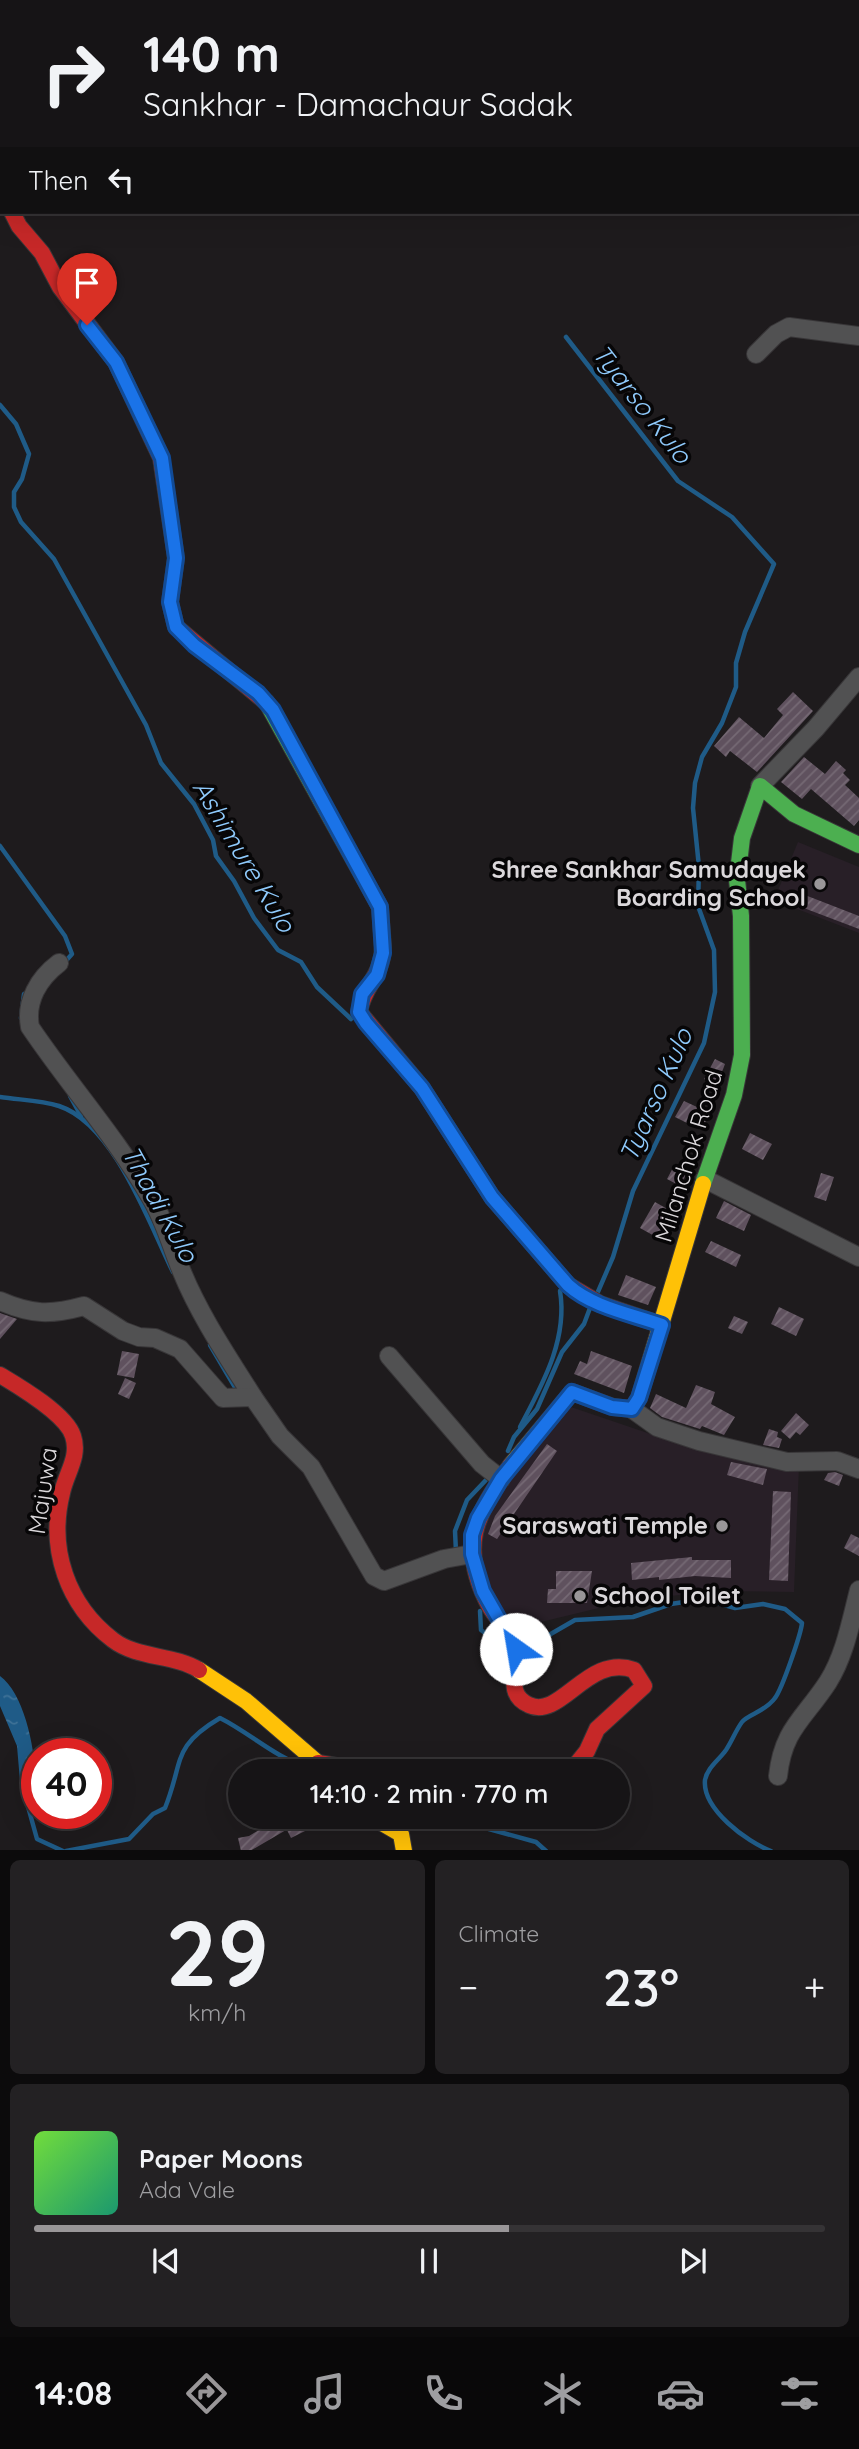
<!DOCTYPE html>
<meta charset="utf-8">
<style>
body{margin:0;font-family:Quicksand,sans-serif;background:#232123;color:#f1f3f6;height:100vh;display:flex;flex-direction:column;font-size:26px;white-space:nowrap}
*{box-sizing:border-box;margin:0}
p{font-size:23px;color:#9e9ea1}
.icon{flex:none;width:38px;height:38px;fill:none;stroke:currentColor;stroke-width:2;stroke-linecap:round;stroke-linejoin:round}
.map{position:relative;height:1850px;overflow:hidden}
.panel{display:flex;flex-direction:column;gap:10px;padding:10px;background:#0c0b0c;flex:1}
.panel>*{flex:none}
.guide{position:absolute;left:0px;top:0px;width:859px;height:214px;box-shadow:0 7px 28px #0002,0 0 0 2px #353335;background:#161416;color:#f1f3f6;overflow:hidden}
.speed{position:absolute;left:21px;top:1738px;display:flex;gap:14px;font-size:35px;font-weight:700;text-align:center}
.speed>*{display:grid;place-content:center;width:91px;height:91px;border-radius:50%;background:#161416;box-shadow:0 7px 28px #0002,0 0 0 2px #353335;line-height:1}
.speed .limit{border:10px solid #d22;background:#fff;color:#111}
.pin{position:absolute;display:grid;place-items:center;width:60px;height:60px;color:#fff;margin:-72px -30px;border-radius:50% 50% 50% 0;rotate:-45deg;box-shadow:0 0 7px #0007}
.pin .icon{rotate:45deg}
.me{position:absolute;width:77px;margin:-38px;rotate:328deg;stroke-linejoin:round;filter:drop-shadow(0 0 5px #0008)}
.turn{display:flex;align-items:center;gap:24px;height:147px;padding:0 28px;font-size:32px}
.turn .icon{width:91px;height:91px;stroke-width:2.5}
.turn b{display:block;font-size:49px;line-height:60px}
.then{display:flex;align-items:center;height:66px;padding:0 28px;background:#0003;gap:14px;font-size:26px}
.big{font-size:52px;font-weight:600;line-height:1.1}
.panel .tile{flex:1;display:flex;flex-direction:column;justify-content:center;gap:10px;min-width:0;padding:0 24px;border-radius:10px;background:#232123}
.panel .dial{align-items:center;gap:0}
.dial b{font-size:91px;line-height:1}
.song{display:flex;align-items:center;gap:21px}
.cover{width:84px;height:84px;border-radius:10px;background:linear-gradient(135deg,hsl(100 70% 55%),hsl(160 70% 35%))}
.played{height:7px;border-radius:4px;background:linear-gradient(90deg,#999698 60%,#353335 60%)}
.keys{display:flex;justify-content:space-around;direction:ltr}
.heat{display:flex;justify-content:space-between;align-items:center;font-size:38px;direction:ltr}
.panel .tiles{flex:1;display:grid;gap:10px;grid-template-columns:1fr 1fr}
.tile:last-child{grid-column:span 2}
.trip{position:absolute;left:228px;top:1759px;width:402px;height:70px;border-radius:35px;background:#161416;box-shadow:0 7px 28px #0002,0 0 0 2px #353335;font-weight:600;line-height:70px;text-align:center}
.tab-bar{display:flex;height:112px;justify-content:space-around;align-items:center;background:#090809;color:#9e9ea1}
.tab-bar .icon{width:49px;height:49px}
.tab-bar .selected{color:#999698}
.tab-bar b{font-size:32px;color:#f1f3f6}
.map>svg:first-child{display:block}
.built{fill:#281f27}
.water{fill:url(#water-ripples)}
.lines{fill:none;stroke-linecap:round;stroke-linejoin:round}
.stream{stroke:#1f5b87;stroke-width:4.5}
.building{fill:url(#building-hatch)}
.street-casing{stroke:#383638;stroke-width:20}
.fast-casing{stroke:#383638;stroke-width:18}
.slow-casing{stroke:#383638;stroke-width:18}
.jam-casing{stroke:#383638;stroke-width:18}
.street{stroke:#515152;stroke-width:18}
.fast{stroke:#4caf50;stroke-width:16}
.slow{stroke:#ffc107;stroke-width:16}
.jam{stroke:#c62828;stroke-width:16}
.route-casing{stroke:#114b97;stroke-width:18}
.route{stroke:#1a73e8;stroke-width:12}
.poi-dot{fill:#999698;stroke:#070607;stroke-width:2.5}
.labels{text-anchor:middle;stroke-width:7;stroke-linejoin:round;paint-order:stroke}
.poi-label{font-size:24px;font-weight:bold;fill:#dbd8db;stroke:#070607;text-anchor:end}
.street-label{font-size:24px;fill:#dbd8db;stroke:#070607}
.water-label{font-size:26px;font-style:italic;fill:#8fcafc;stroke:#070607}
</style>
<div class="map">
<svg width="859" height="1851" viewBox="0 0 859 1851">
<defs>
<pattern id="water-ripples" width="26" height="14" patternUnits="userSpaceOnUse" patternTransform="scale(1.75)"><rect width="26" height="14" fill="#1f5b87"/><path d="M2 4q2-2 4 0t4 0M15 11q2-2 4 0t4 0" fill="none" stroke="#3f7297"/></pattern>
<pattern id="building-hatch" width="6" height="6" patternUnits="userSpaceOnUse" patternTransform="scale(1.75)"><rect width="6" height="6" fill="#5f515e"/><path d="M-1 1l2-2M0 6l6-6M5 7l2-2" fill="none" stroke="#756974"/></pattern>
</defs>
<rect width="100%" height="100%" fill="#1e1b1d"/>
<g class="built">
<path d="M798,842l61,25v66l-85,-33z"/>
<path d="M568,1406l112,38 119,22 -5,126 -77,-1 -85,9 -120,29 -13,-19 -24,-66 24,-54z"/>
</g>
<path class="water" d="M0,1676c28,20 40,94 34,126l-7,4 -6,-13 -4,-47 -17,-40z"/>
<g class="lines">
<g class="stream">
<path d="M566,337l112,144 54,36 42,47 -29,68 -9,31v24l-14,36 -20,34 -7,26 -2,25 6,59 -1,39 16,44 1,42 -11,51 -71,148 -20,66 -16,37"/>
<path d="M0,405l16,19 13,30 -7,25 -8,13v15l7,15 33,37 92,166 15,38 33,41 19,36 3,16 18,25 20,37 24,32 23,12 16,25 34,32"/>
<path d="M0,846l65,90 7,18 -8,9"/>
<path d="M21,1018l3,-24 4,-2"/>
<path d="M70,1096l11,20"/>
<path d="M0,1097c19,3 41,3 59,9 55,18 90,117 114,166"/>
<path d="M210,1345l26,44"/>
<path d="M520,1427c22,-42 48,-87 40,-136"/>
<path d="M508,1451l6,-14 23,-28 25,-57 22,-28 6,-16"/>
<path d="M456,1552l-1,-21 12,-31 19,-20"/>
<path d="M480,1611l1,19 25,19"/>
<path d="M523,1656l19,-17 33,-19 58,-3 38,-13 32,-5 32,9 28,-4 22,5 17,14c-1,11 -20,66 -27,75 -10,14 -27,16 -33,24 -6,8 -10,19 -16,28 -7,10 -19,18 -21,30 -3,29 42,62 66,71"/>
<path d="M27,1803l10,36 26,12"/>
<path d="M442,1816l94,26 10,9"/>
<path d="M66,1851l63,-12 24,-25 12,-6c19,-47 6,-61 55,-90 30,15 56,40 87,49"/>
</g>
</g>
<g class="building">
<path d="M793,692l20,19 -56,61 -27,-21 -4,6 -12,-11 25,-29 25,21 19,-23 -6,-6z"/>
<path d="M804,757l21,17 11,-13 10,9 -3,3 7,7 -5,5 14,13v22l-5,6 -43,-37 -9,10 -21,-17z"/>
<path d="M716,866h8l-2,13h-6z"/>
<path d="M792,890l67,26v13l-71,-27z"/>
<path d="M715,1059l10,5 -8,21 -13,-6z"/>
<path d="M684,1101l26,12 -9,17 -26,-13z"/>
<path d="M750,1133l22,11 -9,16 -21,-11z"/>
<path d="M675,1164l13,7 -8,15 -13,-7z"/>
<path d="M821,1173l13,4 -8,24 -12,-4z"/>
<path d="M724,1201l27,14 -7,16 -28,-13z"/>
<path d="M655,1202l23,13 -11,28 -27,-15z"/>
<path d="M711,1241l30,14 -5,12 -31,-15z"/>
<path d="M626,1275l30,12 -8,18 -30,-10z"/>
<path d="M779,1307l25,12 -8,17 -25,-12z"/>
<path d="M0,1313l17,6 -17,20z"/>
<path d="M734,1316l14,6 -6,12 -14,-6z"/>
<path d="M122,1351l17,3 -5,24 -17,-3z"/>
<path d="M591,1351l41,15 -8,27 -50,-19 6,-13 7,3z"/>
<path d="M125,1378l11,5 -7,16 -11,-5z"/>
<path d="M696,1385l19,7 -4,12 24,13 -11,18 -22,-9 -2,3 -38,-12 -12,-9 6,-14 30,14z"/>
<path d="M796,1413l13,12 -9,10 -4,-3 -6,7 -9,-8z"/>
<path d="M769,1429l9,3 -1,5 5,2 -3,9 -16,-3z"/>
<path d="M547,1444l10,7 -60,88 -9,-5 7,-18z"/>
<path d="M731,1462l36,7 -4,16 -36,-10z"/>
<path d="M835,1472l8,3 -4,11 -15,-6 4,-7z"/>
<path d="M773,1491l18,1 -3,89 -19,-1z"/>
<path d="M851,1534l8,4v18l-15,-8z"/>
<path d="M692,1557v3h39v18l-36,-2 -36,4v-3l-27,3 -1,-17z"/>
<path d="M556,1571h36l-5,32h-40l1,-14h8z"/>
<path d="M303,1817l6,12 -18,9 -6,-12z"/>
<path d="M279,1818l7,12 -36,21h-9l-3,-13 11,-2z"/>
</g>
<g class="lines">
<g class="street-casing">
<g id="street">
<path d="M773,0l1,2"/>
<path d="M858,119l1,1"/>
<path d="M0,184l2,4"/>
<path d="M756,354l20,-20 13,-7 70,9"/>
<path d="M760,786l56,-58 43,-51"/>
<path d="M59,963c-20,15 -34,38 -29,64 39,58 86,110 121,171 14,23 20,48 31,74 18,44 46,85 71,125"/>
<path d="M705,1179l154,78"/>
<path d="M0,1301c32,14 51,14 84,5l39,25 16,6 16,1 25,11 43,49 30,-1 27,39 31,31 63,109 10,5 60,-22 28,-5"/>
<path d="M389,1356l93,108 19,15"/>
<path d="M632,1409l25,18 42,14 88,21 50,-1 22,8"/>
<path d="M778,1776c5,-47 26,-57 50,-94 17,-27 23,-61 31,-92"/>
</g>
</g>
<g class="fast-casing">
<g id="fast">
<path d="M267,703l113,204 3,40"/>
<path d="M703,1184l31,-89 8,-40 -1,-139 -4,-36 5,-42 18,-52 34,28 65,31"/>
</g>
</g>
<g class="slow-casing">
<g id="slow">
<path d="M511,1465l61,-73 41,15 19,2 7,-11 64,-214"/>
<path d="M199,1670l47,31 72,62"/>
<path d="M370,1816l31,18 3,17"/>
</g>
</g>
<g class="jam-casing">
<g id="jam">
<path d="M12,212l7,14 23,27 18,34 56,75 45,96 15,100 -6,44 6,25 91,76"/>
<path d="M383,947c0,28 -19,38 -24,65l63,76 70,109 76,88 32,19 62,21"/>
<path d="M0,1375c20,12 66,39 73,61 7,21 -7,37 -11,57 -14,56 5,112 51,147 25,19 60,14 86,30"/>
<path d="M511,1465c-36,50 -53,83 -21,142 7,12 19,23 24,35 9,20 -13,51 15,63 32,15 59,-52 105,-35l10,16 -47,43 -10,22 -16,20"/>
<path d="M318,1763l48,8"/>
</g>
</g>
<use href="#street" class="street"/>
<use href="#fast" class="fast"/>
<use href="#slow" class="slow"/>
<use href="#jam" class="jam"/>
</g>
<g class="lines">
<g class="route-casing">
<path id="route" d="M87,325l29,37 46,96 14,100 -6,44 6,25 18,18 64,48 15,17 107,197 3,46 -6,22 -15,19 -3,18 7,11 56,65 70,109 76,88c24,22 63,29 94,40l-23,73 -7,11 -20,-2 -40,-15 -71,87 -23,39 -6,17v19l11,37 33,58"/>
</g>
<use href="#route" class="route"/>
</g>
<g class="poi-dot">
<circle cx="820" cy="884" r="7"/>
<circle cx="722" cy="1526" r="7"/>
<circle cx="580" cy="1596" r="7"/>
</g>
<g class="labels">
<g class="poi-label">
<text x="806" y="878">Shree Sankhar Samudayek<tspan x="806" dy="28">Boarding School</tspan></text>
<text x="708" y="1534">Saraswati Temple</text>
<text x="594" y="1604" text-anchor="start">School Toilet</text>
</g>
<g class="street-label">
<text transform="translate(689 1156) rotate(-73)" y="8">Milanchok Road</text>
<text transform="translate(43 1491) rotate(-82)" y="8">Majuwa</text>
</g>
<g class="water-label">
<text transform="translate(642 404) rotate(52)" y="9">Tyarso Kulo</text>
<text transform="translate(244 856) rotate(59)" y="9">Ashimure Kulo</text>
<text transform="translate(656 1095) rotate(-66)" y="9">Tyarso Kulo</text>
<text transform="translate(160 1204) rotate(61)" y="9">Thadi Kulo</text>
</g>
</g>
</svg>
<div class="speed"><div class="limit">40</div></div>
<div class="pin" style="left:87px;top:325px;background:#d93025"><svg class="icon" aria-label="arrive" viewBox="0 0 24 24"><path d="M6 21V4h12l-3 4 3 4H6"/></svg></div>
<svg class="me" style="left:516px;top:1649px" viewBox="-20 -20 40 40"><circle r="19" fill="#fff"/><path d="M0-13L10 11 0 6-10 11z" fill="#1a73e8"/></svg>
<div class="trip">14:10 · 2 min · 770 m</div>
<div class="guide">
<div class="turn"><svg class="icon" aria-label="right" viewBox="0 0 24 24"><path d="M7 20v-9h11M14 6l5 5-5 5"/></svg><div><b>140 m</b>Sankhar - Damachaur Sadak</div></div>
<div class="then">Then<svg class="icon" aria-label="left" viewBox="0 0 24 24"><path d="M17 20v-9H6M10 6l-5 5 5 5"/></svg></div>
</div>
</div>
<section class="panel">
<div class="tiles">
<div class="tile dial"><b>29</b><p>km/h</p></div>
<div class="tile"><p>Climate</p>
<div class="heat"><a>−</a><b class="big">23°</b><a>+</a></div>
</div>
<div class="tile">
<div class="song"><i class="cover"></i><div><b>Paper Moons</b><p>Ada Vale</p></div></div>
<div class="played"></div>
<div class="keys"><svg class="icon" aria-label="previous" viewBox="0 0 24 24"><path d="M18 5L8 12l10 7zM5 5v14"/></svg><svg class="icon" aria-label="pause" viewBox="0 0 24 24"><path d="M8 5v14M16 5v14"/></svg><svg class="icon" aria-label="next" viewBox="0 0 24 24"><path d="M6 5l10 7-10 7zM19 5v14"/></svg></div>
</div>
</div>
</section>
<nav class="tab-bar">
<b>14:08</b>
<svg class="icon selected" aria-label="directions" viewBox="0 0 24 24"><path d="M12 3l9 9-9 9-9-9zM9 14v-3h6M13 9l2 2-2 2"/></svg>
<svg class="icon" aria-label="music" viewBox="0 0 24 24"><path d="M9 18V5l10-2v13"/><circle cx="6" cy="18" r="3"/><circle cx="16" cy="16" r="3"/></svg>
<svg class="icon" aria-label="phone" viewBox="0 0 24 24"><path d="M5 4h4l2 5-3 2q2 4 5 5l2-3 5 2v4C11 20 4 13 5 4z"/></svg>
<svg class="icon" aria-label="climate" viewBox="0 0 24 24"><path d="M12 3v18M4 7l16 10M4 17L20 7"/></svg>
<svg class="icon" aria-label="car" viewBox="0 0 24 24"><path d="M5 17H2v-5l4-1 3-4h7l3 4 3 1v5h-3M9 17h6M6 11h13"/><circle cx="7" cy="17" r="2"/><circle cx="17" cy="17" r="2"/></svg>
<svg class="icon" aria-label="filters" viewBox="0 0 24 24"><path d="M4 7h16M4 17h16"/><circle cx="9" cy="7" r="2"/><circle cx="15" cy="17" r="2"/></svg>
</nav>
